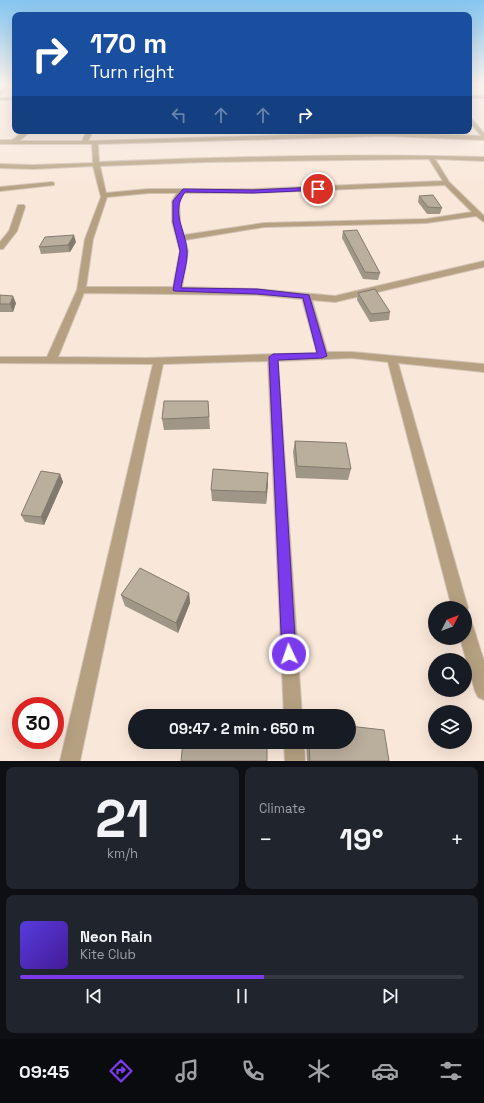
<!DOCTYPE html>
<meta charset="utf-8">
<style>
body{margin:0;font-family:"Space Grotesk",sans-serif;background:#20242c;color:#f1f3f6;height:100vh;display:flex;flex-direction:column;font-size:15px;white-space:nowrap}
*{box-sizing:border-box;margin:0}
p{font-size:13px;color:#9ea1a6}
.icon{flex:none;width:22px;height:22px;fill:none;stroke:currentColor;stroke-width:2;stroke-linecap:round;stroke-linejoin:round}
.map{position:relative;height:761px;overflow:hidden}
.side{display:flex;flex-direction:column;gap:6px;padding:6px;background:#0d0f14;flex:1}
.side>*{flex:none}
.hud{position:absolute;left:12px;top:12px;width:460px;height:122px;border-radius:8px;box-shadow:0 4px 16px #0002;background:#1a4fa0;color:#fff;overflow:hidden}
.needle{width:26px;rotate:48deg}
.fabs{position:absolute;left:428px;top:601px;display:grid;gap:8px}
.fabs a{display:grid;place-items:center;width:44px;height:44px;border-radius:50%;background:#171b24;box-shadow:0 4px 16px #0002;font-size:20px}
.speed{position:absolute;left:12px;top:697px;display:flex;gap:8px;font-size:20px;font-weight:700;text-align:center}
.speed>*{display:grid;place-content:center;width:52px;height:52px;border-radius:50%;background:#171b24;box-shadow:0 4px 16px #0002;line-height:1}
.speed .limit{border:6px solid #d22;background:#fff;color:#111}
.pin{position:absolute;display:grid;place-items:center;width:34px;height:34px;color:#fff;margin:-17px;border:2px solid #fff;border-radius:50%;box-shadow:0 1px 4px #0007}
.me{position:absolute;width:44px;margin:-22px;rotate:357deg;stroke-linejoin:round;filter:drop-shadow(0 0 3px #0008)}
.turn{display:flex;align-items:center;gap:14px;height:84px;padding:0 12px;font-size:18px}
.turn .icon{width:52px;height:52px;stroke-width:2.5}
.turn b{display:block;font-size:28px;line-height:34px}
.lanes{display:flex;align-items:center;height:38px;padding:0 12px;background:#0003;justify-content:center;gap:20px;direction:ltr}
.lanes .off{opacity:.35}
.big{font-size:30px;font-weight:700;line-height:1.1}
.side .tile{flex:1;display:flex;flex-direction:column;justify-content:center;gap:6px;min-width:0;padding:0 14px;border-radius:8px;background:#20242c}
.side .dial{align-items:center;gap:0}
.dial b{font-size:52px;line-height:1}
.song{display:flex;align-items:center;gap:12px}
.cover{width:48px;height:48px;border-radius:6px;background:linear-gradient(135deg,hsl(250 70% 55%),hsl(260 70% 35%))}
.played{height:4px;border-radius:2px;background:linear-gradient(90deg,#7c3aed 55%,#363941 55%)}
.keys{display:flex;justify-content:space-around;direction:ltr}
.heat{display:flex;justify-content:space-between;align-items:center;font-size:22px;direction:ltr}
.side .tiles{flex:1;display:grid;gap:6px;grid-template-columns:1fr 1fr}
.tile:last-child{grid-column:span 2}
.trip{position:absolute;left:128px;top:709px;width:228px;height:40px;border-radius:20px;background:#171b24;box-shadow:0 4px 16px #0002;font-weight:700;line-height:40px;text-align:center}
.tab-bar{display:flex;height:64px;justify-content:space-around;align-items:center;background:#090b0e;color:#9ea1a6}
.tab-bar .icon{width:28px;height:28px}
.tab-bar .selected{color:#7c3aed}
.tab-bar b{font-size:18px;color:#f1f3f6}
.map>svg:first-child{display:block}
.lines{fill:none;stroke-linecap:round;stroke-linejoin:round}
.street-casing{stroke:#d2c2b6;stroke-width:2}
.street{fill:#b5a081;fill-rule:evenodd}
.wall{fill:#a09687}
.shaded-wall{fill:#827a6e}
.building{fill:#baae9d;stroke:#827a6e}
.route{fill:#7c3aed;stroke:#51269a}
</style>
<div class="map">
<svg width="484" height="761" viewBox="0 0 484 761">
<rect width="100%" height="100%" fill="#f9e7d9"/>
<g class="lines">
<g class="street-casing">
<g id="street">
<path d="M5,84h4l-9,12v-5z"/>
<rect x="469" y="96" width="15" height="2"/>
<rect x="0" y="98" width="15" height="2"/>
<path d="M469,116l15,17v7l-99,-4 -287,8 1,18c128,-5 257,-9 385,-5v4l-49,-2 14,23 35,34v6l-8,-6 -50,7 -162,4 -79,13 3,11 -6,36 75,2 78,7 149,-35v6l-149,35 -23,-2 15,52h25l132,12v8l-86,-9 70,245 -3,6v-6h-13l-64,-246 -36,-4 -74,3 24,355h-18l-16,-355 -105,3 -83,397h-20l93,-397 -153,-1v-6h47l30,-67 8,-51 16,-42 -8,-31 -60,3 -33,-1v-4l33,1 60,-2 -1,-19h-92v-4h12l13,-9h6l-12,10h63l5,-10h6l-5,10 297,-9 96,4 -12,-15zM429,159l14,22 -190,8h-104l-43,4 -6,-27 107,-4zM445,185l27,27 -46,7 -162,4 -80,12 -4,-13 -1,-21 5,-8h69zM149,193h28l-5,8v21l8,29 -7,36h-87l7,-48 14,-42zM84,293l173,2 45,4 15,54 -171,5 -88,-1z"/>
<path d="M52,182l2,1v2l-54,6v-4z"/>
<path d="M18,205h6l1,2 -8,24 -14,18h-3v-7l9,-11z"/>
<path d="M465,618l6,2 13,41v39l-6,-3 -3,-6 -15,-53h5z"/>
<path d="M284,742h20l1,19h-20z"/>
</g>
</g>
<use href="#street" class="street"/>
</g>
<g class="wall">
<path d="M419,196l23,12 -2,6h-13l-9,-12z"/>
<path d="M343,231l37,42 -2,7 -15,-1 -21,-41z"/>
<path d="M76,242l-6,10 -29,2 -2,-7z"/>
<path d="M358,293l32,19 -1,8 -19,2 -13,-22z"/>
<path d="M0,295l16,8 -3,9h-13z"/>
<path d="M208,401l2,28 -46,1 -2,-11z"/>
<path d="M295,441l56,28 -3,11 -52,-2 -3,-26z"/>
<path d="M60,474l3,8 -19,43 -19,-3 -4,-7z"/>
<path d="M268,484l-2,20 -54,-3 -1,-11z"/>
<path d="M189,593l1,10 -12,30 -53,-27 -4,-11z"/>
<path d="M306,742h43l40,19h-82z"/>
</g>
<g class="shaded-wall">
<path d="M74,235l2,7 -6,10 -2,-7z"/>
<path d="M13,296l3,7 -3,9 -3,-8z"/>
<path d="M268,473v11l-2,20v-12z"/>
<path d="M60,474l3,8 -19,43 -3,-8z"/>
<path d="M189,593l1,10 -12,30 -2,-10z"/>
</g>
<g class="building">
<path d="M433,195l9,13 -14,-1 -9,-11z"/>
<path d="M357,230l23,43 -15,-1 -22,-41z"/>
<path d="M74,235l-6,10 -29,2 6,-10z"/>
<path d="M375,289l15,23 -19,2 -13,-21z"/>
<path d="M0,295l13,1 -3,8h-10z"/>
<path d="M164,401h44l1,16 -47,2z"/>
<path d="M295,441l51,2 5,26 -54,-3z"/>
<path d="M213,469l55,4 -2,19 -55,-2z"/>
<path d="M41,471l19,3 -19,43 -20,-2z"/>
<path d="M140,568l49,25 -13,30 -55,-28z"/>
<path d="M349,726l35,4 5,31h-79l-1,-19h40z"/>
<path d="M183,742h57l27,2v17h-86z"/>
</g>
<linearGradient id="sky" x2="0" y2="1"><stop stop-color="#85c5f1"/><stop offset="0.44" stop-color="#fcf4ee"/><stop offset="1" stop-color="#fcf4ee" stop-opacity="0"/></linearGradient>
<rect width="484" height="191" fill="url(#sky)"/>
<path class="route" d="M318,187l2,1v2l-67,3 -68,-1c-15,21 1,38 2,59 1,11 -4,25 -6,37l76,1 52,6 18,61 -5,2 -44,2 18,294 -2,5 -5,2 -5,-2 -2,-5 -13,-297 4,-3 44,-1 -14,-55 -46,-4 -83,-3 -1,-1 7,-39 -7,-29v-21l10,-12 70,1z"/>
</svg>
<div class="fabs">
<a><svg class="needle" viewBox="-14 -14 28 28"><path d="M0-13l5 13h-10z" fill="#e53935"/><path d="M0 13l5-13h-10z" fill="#9ea1a6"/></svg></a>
<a><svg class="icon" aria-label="search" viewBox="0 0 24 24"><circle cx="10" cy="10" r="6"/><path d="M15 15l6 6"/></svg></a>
<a><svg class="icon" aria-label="layers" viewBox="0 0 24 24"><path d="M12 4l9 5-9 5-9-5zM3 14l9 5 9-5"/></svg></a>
</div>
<div class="speed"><div class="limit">30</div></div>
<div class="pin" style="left:318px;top:189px;background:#d93025"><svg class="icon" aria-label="arrive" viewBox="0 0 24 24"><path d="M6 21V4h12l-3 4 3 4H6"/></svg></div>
<svg class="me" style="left:289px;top:654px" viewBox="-20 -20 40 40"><circle r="17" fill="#7c3aed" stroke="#fff" stroke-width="3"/><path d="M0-11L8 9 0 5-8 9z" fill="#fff"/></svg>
<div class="trip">09:47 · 2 min · 650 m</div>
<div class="hud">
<div class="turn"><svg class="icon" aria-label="right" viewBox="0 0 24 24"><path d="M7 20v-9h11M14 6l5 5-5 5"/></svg><div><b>170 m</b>Turn right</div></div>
<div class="lanes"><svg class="icon off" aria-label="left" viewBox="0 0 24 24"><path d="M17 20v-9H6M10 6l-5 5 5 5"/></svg><svg class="icon off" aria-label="ahead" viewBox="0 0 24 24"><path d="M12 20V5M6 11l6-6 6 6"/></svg><svg class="icon off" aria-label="ahead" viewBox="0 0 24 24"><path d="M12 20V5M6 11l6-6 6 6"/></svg><svg class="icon" aria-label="right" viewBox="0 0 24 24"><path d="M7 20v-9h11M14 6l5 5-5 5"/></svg></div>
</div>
</div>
<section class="side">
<div class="tiles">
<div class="tile dial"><b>21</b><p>km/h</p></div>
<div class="tile"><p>Climate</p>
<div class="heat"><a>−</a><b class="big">19°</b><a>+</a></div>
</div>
<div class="tile">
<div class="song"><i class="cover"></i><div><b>Neon Rain</b><p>Kite Club</p></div></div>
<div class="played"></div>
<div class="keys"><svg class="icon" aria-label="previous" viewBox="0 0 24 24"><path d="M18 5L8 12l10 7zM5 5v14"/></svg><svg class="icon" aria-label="pause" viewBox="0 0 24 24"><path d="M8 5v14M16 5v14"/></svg><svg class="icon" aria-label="next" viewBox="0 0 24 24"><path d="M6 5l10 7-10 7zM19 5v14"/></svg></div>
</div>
</div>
</section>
<nav class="tab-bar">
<b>09:45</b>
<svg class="icon selected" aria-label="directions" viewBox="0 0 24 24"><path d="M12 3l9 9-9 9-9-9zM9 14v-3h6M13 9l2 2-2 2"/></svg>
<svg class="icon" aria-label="music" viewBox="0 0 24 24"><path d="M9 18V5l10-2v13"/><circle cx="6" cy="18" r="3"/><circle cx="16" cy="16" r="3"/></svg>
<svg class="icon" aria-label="phone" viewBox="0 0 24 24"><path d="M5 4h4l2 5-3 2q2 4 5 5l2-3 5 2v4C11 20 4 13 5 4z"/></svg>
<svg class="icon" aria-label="climate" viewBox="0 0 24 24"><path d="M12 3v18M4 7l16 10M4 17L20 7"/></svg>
<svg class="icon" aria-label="car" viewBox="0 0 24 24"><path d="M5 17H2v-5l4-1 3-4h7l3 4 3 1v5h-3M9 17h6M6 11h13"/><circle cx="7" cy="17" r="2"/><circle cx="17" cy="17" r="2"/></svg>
<svg class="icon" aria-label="filters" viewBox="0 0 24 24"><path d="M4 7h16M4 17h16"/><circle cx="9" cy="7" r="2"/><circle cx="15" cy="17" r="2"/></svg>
</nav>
